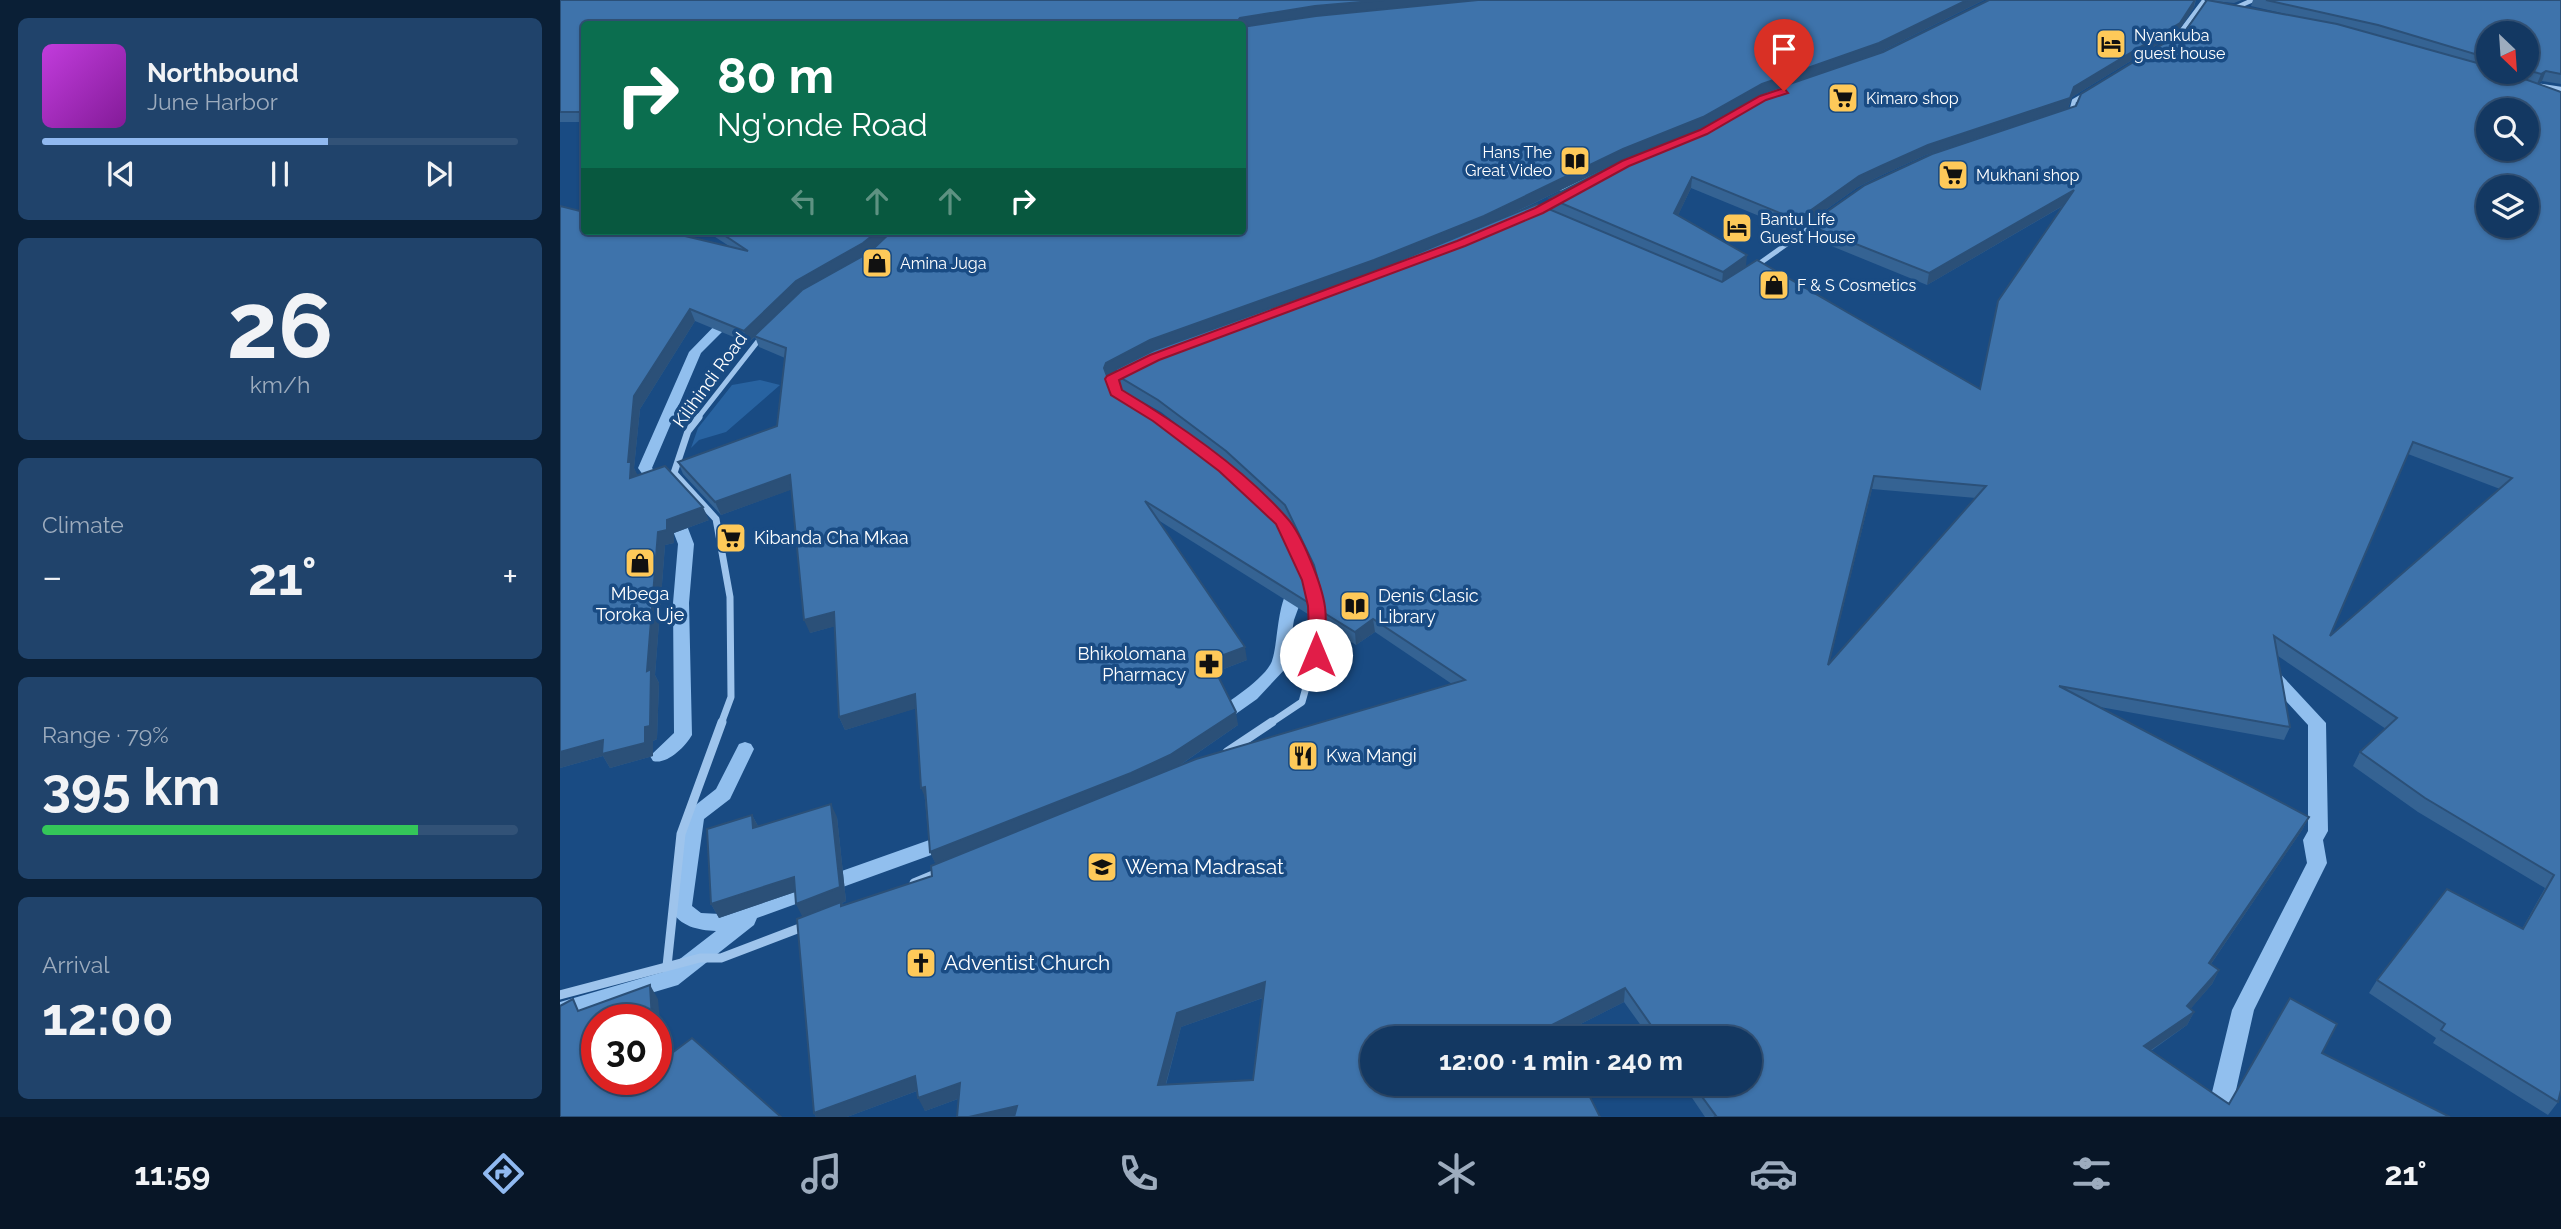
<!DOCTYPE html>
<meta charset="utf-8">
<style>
body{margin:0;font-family:Raleway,sans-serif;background:#20436b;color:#f1f3f6;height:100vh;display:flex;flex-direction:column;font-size:26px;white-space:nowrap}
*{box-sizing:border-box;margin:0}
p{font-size:23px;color:#9dacbe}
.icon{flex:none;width:38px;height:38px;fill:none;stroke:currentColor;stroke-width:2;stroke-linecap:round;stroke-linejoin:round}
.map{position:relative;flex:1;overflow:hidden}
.details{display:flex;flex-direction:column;gap:18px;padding:18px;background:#0a1f36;width:560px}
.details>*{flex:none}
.hud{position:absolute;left:21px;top:21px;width:665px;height:214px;border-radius:7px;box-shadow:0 2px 5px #0004,0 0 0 2px #325277;background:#0b6e4f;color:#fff;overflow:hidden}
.needle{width:46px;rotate:155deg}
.tools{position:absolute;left:1916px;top:21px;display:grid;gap:14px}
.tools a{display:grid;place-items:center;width:63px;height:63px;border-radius:50%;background:#133862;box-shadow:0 2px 5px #0004,0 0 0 2px #325277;font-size:35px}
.speed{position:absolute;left:21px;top:1004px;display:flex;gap:14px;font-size:35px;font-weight:700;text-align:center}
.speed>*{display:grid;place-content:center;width:91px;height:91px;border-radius:50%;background:#133862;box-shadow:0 2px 5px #0004,0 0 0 2px #325277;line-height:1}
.speed .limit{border:10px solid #d22;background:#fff;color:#111}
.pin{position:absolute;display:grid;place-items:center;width:60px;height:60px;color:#fff;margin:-72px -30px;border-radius:50% 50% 50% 0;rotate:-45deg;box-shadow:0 0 7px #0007}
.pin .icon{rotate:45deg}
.me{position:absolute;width:77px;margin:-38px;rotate:0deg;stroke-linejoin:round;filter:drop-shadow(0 0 5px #0008)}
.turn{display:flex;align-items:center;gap:24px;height:147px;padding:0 21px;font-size:32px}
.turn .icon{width:91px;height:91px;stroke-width:2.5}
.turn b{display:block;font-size:49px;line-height:60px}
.lanes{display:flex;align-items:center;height:66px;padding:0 21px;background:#0003;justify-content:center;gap:35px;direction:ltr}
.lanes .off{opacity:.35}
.big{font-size:52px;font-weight:700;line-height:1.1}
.details .card{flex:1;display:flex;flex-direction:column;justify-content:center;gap:10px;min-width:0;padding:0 24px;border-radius:10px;background:#20436b}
.details .dial{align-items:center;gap:0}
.dial b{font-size:91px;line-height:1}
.song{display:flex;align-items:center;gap:21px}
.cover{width:84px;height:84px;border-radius:10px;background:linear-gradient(135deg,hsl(290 70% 55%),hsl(290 70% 35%))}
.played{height:7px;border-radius:4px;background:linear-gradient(90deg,#90b9f0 60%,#325277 60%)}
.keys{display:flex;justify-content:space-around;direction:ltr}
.heat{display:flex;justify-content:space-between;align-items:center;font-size:38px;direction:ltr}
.charge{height:10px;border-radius:5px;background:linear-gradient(90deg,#34c759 79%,#325277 0)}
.trip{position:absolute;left:800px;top:1026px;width:402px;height:70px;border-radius:35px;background:#133862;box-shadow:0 2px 5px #0004,0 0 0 2px #325277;font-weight:700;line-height:70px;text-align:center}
.dock{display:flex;height:112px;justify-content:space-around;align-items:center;background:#081627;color:#9dacbe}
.dock .icon{width:49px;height:49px}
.dock .active{color:#90b9f0}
.dock b{font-size:32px;color:#f1f3f6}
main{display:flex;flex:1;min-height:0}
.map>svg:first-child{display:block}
.green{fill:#2863a1}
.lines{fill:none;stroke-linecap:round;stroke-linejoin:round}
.stream{fill:#91bfee;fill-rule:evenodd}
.street-far3{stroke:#9ec4ec;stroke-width:4.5}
.street-far2{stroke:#9ec4ec;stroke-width:5}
.street-far1{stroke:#9ec4ec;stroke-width:7}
.street{stroke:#9ec4ec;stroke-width:9}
.wall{fill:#356393;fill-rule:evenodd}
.shaded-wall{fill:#2b5078}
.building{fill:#3e73ab;stroke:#2b5078;stroke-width:2;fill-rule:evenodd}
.route{fill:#e11d48;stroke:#92132f;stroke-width:2}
.labels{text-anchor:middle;stroke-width:7;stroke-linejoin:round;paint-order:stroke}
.far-poi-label{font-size:16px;fill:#fff;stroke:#194b83;text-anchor:start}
.street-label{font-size:18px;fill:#fff;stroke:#194b83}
.poi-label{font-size:18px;fill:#fff;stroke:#194b83;text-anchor:start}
.near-poi-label{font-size:21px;fill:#fff;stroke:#194b83;text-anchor:start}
</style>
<main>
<section class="details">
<div class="card">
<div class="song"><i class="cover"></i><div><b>Northbound</b><p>June Harbor</p></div></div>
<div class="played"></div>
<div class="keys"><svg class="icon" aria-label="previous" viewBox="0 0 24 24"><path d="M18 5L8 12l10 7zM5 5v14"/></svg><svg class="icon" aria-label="pause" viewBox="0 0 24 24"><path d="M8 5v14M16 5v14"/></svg><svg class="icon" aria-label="next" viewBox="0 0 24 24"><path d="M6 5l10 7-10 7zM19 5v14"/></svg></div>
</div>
<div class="card dial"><b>26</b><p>km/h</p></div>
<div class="card"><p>Climate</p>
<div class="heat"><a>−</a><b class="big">21°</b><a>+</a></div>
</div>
<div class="card"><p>Range · 79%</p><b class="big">395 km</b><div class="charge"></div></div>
<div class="card"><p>Arrival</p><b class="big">12:00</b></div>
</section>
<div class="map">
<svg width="2001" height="1117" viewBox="0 0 2001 1117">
<rect width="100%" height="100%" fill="#194b83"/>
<path class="green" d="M200,380l20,5 -54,47 -27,8 -8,8 7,-20 34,-43z"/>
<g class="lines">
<g class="stream">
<path d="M1264,67l5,3 -2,2 -47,20 -8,-2z"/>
<path d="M1052,162l9,2 -58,27 -9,-2z"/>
<path d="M170,313l6,4 -2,3 -33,33 -49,115 15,20 -7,4 -5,-1 -17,-23 51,-116 37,-38z"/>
<path d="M113,505l8,5 13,34 -5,59 3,132c-7,12 -25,30 -39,26l-3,-5 24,-23 -1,-130 5,-59 -13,-34z"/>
<path d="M738,582l8,5 -12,33 -8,48 -29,31 -34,24h-12l-3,-5 3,-5c16,-10 54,-34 61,-52 7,-17 4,-73 26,-79z"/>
<path d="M1708,665l6,2 52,56 2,108 -5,9 4,23 -73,147 -24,107h-24l26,-107 75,-147 -4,-23 5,-9v-106l-46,-50 -3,-4 3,-4z"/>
<path d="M185,742l6,2 3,5 -24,50 -26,20 -12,87 9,7 19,1 229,-81 7,3 3,5 -3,5 -199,72 -3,7 -76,60 -118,35v-18l103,-30 53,-41c-18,-1 -36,-4 -45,-22l14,-93 3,-5 28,-22 23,-45z"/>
</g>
<g class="street-far3">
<path d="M1677,7l16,-7"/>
<path d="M1616,38l27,-36"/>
<path d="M1981,86l20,3"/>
<path d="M1511,113l3,-12 12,-7"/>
</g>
<g class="street-far2">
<path d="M1193,268l62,-44"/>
<path d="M558,393l-6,-14 12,-8"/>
<path d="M137,419l65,-83"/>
</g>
<g class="street-far1">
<path d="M139,417l-11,14 -14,42 42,46 14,78 1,100 -10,27"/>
<path d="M709,724l33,-22c17,-59 19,-91 -6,-149 -7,-15 -13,-30 -25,-42"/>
</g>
<g class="street">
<path d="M667,752l45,-30"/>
<path d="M354,883l24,-10"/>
<path d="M107,966l14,-132 41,-112"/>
<path d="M0,995l140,-37h21l84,-32"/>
</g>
</g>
<path class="wall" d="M0,0h1424l-106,53 -117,41 -59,34 181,-76 106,-52h207l-2,7 -16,25 -106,65 -4,11 -142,47 -46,21 -22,11 -62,44 -105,-43 -13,27 68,51 -17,13 251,110 83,-183 -136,79 -120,-49 1,-11 268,-119 110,-76 21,-30h35l-8,3 -21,-2 86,16 -48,-11 2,-6h308v84l-19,-3 -4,2 20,1019 -10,13 -115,-72 3,-5 -67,-45 8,-13 145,-51 23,-41 -127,-76 -65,-46 7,-14 26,-23 -108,-73 12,71 -6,13 -184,-33 209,110 -7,13 -91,134 8,6 -7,14 -22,25 4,3 -7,13 -36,26 78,53 93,-51 128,64h-745l-23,-34h68v-45h-100l-26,-36 -67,34 -185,47 -414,16 -33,12 -8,-20 -70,26h-31l-2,-4 -11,-196 -8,-25 -76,26 -8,-14 41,-89 6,11 79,-9 9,84 -4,2 1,2 89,-29 4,-12 -6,-12 -14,-144 -71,22 -6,-13 -4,-91 -25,7 -18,-144 -71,26 -38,-41 -5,-12 99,-36 8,-68 -26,-11 -4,-10 -7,6 -53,-22 -55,88 -6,59 3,8 72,44 -35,13v10l-9,2 -10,130 4,8 -2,56 -4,2v15l-43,12 -7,-12 -43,12v-562l169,40 -23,-15h536l-658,-207v98h-24zM1928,33h39v39h-39zM1066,158l-77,40v11l-41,7zM556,371l4,18 41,23 67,51 58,55 30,60 5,20v13l2,13 33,21 19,-13 77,52 -276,84 62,-43 -22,-53 31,-12 -89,-140 153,96v-9l-36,-94 -165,-129 -2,-6 1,-3zM1848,454l92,35 -170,147zM1312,489l104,9 -147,165zM703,998l-10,82 -87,5 15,-58z"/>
<g class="shaded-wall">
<path d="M824,0h103l-245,27v-3h-6v-1l4,-5 75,-12z"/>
<path d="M1407,0h17l-106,53 -117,41 -59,34 -79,32 -139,67 -109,44 -223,81 -43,23 -2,6 -3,-13 2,-5 44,-23 612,-256z"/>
<path d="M1635,0l-1,7 -16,25 -106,65 -4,11 -142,47 -46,21 -22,11 -62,44 1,-11 62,-44 69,-31 146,-58z"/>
<path d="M1986,71l-4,10 -5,3 4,-10z"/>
<path d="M1132,177l-1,11 -17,36v-11z"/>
<path d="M1514,190l-3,11 -144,84 2,-12z"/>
<path d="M318,231h17l-28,24 -67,38 -52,50 -4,-12 52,-50z"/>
<path d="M1187,255l-1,11 -24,17 1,-11z"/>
<path d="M130,309l5,12 -55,88 -6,59 3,6v17l-7,-13 -2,-16 6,-66z"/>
<path d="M230,475l6,13 -75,27 -6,-13z"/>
<path d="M1314,476l-2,13 -46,189 2,-13z"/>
<path d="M143,507l6,13 -35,13v10l-9,2 -10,130 4,8 -2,56 -4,2v15l-43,12 -7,-12 -43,12v-16l87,-81 11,-139 9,-12z"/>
<path d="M749,594l2,13v9l-2,-13z"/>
<path d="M274,612l6,13 -30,8 -6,-13z"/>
<path d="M813,619l2,13 -19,13 -1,-13z"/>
<path d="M685,647l2,13 -34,13 -3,-13z"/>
<path d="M355,694l6,13 -76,23 -6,-13z"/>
<path d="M676,712l2,13 -64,44 -238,96 -6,-13z"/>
<path d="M365,787l2,15 -6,-14z"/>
<path d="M271,804l6,13 9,84 -4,2 6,12 -45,3 -7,-14z"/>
<path d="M192,815l7,13h-6z"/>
<path d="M1749,817l-7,13 -100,147 7,-14z"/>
<path d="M234,877l7,13 -82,28 -8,-14z"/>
<path d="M1659,970l-7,14 -31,36 6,-14z"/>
<path d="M705,982l3,14 -87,31 -19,71 -4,-13 19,-72z"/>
<path d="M90,985l8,14 7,79 -9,-12v-46h-4z"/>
<path d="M1065,988l-1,14 -71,36 -1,-13z"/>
<path d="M1634,1012l-7,13 -49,34 6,-13z"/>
<path d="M355,1076l7,13 -75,28h-31l-2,-4z"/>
<path d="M400,1083l6,13 -41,15 -7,-13z"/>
<path d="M457,1106l5,11h-53z"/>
</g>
<g class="building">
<path d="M0,0h824l-69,6 -75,12 -4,5 2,1h-654v88h-24z"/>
<path d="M918,0h489l-88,43 -117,41 -59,33 -80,32 -139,67 -110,44 -224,80 -44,23 -2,5 6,16 40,25 68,51 57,53 27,56 7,25v9l-164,-102 100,146 -35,13 26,52 -66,43 -39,18 -201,79 -5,-65 -4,1 -6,-94 -76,23 -5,-105 -30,8 -14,-145 -75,27 -37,-40 99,-36 9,-78 -32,-12 48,-46 68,-38 22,-21h350v-204l74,-11z"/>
<path d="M1429,0h206l-15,23 -106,64 -4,11 -142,47 -47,21 -22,10 -62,44 -105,-43 -18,36 73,42 -24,17 -174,-74 78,-40 80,-32 59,-34 117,-40z"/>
<path d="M1647,0l130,24 151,42v6h17l56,20v998l-3,12 -117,-72 4,-6 -68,-44 70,-91 76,40 31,-54 -129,-77 -65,-46 37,-34 -123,-82 16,91 -231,-41 250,131 -100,146 10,7 -32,36 7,6 -50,34 85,58 61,-106 47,26 -15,29 128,64h-736l2,-1 -24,-33h58v-45h-90l-35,-50 -73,37 7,13h-187v45h211l17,34h-586l3,-11 -48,11h-12l3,-34 -42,15 -3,-22 -101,37 -17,-194 44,-17v4l91,-30 -1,-10 265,-107 269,-79 -92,-61 -18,13 -34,-21v-19l-7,-27 -29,-60 -59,-54 -68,-51 -40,-24 -2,-7 38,-19 223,-80 160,-66 185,78 35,-22 223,129 18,-88 76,-111 -145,83 -121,-48 57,-40 67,-31 144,-48 5,-12 105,-64zM1928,110h39v39h-39zM1928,187h39v39h-39zM1853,442l99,36 -182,158zM1314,476l112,10 -158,179zM705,982l-12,98 -95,5 19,-72z"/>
<path d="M1706,0h295v74l-15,-3 -5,3 -14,-4v-37h-39v25l-110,-33z"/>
<path d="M0,206l24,6v19h80l84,20 -30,-20h160l-15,12 -67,38 -52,50 -54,-22 -56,87 -6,66h3l-1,16 35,-12 38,41 -36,13v10l-9,2 -11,139 4,-2 -1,57 -5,1v16l-43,11 1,-14 -43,12z"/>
<path d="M271,804l9,83 -44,17 -2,-27 -83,27 -4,-75 45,-14 1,13z"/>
<path d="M90,985l2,35h-55v60h59v-15l36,-27 89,79h-221v-111l13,-7 5,12z"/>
</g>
<path class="route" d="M1224,88l4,5 -22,7 -59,34 -78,32 -86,47 -78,33 -306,114 -40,20 3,10c55,33 123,80 165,128 15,16 35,67 38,89 2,15 0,32 0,48l-3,4h-12l-2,-53 -6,-26 -26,-56 -57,-53 -66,-50 -42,-26 -6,-16 2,-3 43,-21 307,-114 78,-33 87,-47 78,-31 60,-34z"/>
<defs>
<g id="hotel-square" transform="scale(1.575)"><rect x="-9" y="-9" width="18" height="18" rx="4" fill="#fec959" stroke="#194b83"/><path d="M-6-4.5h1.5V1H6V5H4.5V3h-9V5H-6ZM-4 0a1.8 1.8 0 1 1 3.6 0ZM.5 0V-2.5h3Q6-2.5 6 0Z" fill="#111"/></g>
<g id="supermarket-square" transform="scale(1.575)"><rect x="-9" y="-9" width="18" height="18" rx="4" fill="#fec959" stroke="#194b83"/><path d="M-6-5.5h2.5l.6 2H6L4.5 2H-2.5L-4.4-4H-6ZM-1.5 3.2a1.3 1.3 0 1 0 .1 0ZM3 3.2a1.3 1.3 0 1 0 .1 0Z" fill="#111"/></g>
<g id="library-square" transform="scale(1.575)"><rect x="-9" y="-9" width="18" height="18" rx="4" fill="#fec959" stroke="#194b83"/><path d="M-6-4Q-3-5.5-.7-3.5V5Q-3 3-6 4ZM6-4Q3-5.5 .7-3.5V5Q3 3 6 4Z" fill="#111"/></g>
<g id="shop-square" transform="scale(1.575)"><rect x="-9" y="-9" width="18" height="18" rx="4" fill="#fec959" stroke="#194b83"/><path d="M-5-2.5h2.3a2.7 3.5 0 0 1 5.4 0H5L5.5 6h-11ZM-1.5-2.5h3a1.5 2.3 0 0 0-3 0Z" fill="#111"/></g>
<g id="pharmacy-square" transform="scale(1.575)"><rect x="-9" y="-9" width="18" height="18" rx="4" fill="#fec959" stroke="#194b83"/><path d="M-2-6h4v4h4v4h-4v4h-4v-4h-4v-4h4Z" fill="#111"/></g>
<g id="restaurant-square" transform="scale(1.575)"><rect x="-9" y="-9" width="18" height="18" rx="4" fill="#fec959" stroke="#194b83"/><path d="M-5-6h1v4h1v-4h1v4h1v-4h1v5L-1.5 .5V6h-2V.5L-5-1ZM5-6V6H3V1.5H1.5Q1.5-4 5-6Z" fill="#111"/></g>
<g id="school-square" transform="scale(1.575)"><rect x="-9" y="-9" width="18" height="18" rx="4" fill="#fec959" stroke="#194b83"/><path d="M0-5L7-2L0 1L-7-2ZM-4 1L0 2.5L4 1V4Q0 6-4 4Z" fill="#111"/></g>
<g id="church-square" transform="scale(1.575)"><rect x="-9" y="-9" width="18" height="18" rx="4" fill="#fec959" stroke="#194b83"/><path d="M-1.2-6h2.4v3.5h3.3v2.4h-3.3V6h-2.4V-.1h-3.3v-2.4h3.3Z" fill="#111"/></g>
</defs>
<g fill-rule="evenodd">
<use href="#hotel-square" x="1551" y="44"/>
<use href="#supermarket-square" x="1283" y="98"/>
<use href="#library-square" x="1015" y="161"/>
<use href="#supermarket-square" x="1393" y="175"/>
<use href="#hotel-square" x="1177" y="228"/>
<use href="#shop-square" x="317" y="263"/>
<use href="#shop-square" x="1214" y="285"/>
<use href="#supermarket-square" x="171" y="538"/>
<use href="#shop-square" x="80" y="563"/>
<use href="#library-square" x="795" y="606"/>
<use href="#pharmacy-square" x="649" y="664"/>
<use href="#restaurant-square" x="743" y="756"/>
<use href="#school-square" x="542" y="867"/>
<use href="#church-square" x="361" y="963"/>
</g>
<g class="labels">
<g class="far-poi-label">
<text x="1574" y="41">Nyankuba<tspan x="1574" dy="18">guest house</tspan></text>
<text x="1306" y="104">Kimaro shop</text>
<text x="992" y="158" text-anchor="end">Hans The<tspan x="992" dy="18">Great Video</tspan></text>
<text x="1416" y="181">Mukhani shop</text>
<text x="1200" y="225">Bantu Life<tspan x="1200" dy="18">Guest House</tspan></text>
<text x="340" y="269">Amina Juga</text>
<text x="1237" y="291">F &amp; S Cosmetics</text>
</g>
<g class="street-label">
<text transform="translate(150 380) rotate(-54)" y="6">Kilihindi Road</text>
</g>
<g class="poi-label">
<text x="194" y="544">Kibanda Cha Mkaa</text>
<text x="80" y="600" text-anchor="middle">Mbega<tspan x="80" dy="21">Toroka Uje</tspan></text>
<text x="818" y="602">Denis Clasic<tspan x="818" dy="21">Library</tspan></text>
<text x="626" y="660" text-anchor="end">Bhikolomana<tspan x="626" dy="21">Pharmacy</tspan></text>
<text x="766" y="762">Kwa Mangi</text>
</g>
<g class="near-poi-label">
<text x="565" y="874">Wema Madrasat</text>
<text x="384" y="970">Adventist Church</text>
</g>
</g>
</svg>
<div class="tools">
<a><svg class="needle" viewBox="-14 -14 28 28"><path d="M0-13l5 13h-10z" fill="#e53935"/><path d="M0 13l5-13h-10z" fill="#9dacbe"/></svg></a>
<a><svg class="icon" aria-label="search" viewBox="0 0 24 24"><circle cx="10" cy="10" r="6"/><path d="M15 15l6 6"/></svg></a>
<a><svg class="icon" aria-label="layers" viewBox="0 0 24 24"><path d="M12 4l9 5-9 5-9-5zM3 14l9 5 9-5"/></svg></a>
</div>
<div class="speed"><div class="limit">30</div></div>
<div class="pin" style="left:1224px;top:91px;background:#d93025"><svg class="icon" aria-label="arrive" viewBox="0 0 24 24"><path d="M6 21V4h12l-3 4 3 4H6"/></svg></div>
<svg class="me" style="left:756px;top:655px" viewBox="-20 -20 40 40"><circle r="19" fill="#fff"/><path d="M0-13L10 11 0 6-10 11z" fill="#e11d48"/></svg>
<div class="trip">12:00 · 1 min · 240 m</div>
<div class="hud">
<div class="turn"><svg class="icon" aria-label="right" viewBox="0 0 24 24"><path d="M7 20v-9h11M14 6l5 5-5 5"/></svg><div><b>80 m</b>Ng'onde Road</div></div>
<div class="lanes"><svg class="icon off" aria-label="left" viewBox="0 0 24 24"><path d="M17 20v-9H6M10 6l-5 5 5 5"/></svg><svg class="icon off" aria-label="ahead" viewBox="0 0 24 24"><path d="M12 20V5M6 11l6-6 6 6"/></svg><svg class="icon off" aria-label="ahead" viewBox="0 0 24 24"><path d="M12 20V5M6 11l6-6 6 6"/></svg><svg class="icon" aria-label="right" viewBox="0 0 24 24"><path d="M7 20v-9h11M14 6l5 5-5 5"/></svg></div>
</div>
</div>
</main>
<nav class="dock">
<b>11:59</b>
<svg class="icon active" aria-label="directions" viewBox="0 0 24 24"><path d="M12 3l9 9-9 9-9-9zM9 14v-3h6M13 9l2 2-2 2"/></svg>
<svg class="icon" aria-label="music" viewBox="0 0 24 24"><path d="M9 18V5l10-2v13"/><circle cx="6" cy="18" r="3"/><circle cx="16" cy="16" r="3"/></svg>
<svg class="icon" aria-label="phone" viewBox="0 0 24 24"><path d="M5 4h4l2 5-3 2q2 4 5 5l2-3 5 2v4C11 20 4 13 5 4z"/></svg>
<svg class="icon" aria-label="climate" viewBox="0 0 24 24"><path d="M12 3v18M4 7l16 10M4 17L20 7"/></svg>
<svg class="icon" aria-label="car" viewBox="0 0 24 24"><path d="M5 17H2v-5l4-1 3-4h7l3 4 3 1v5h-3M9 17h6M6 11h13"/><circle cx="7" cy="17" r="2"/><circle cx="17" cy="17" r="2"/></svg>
<svg class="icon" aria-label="filters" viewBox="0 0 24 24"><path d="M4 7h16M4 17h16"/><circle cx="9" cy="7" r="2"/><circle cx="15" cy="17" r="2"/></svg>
<b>21°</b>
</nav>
